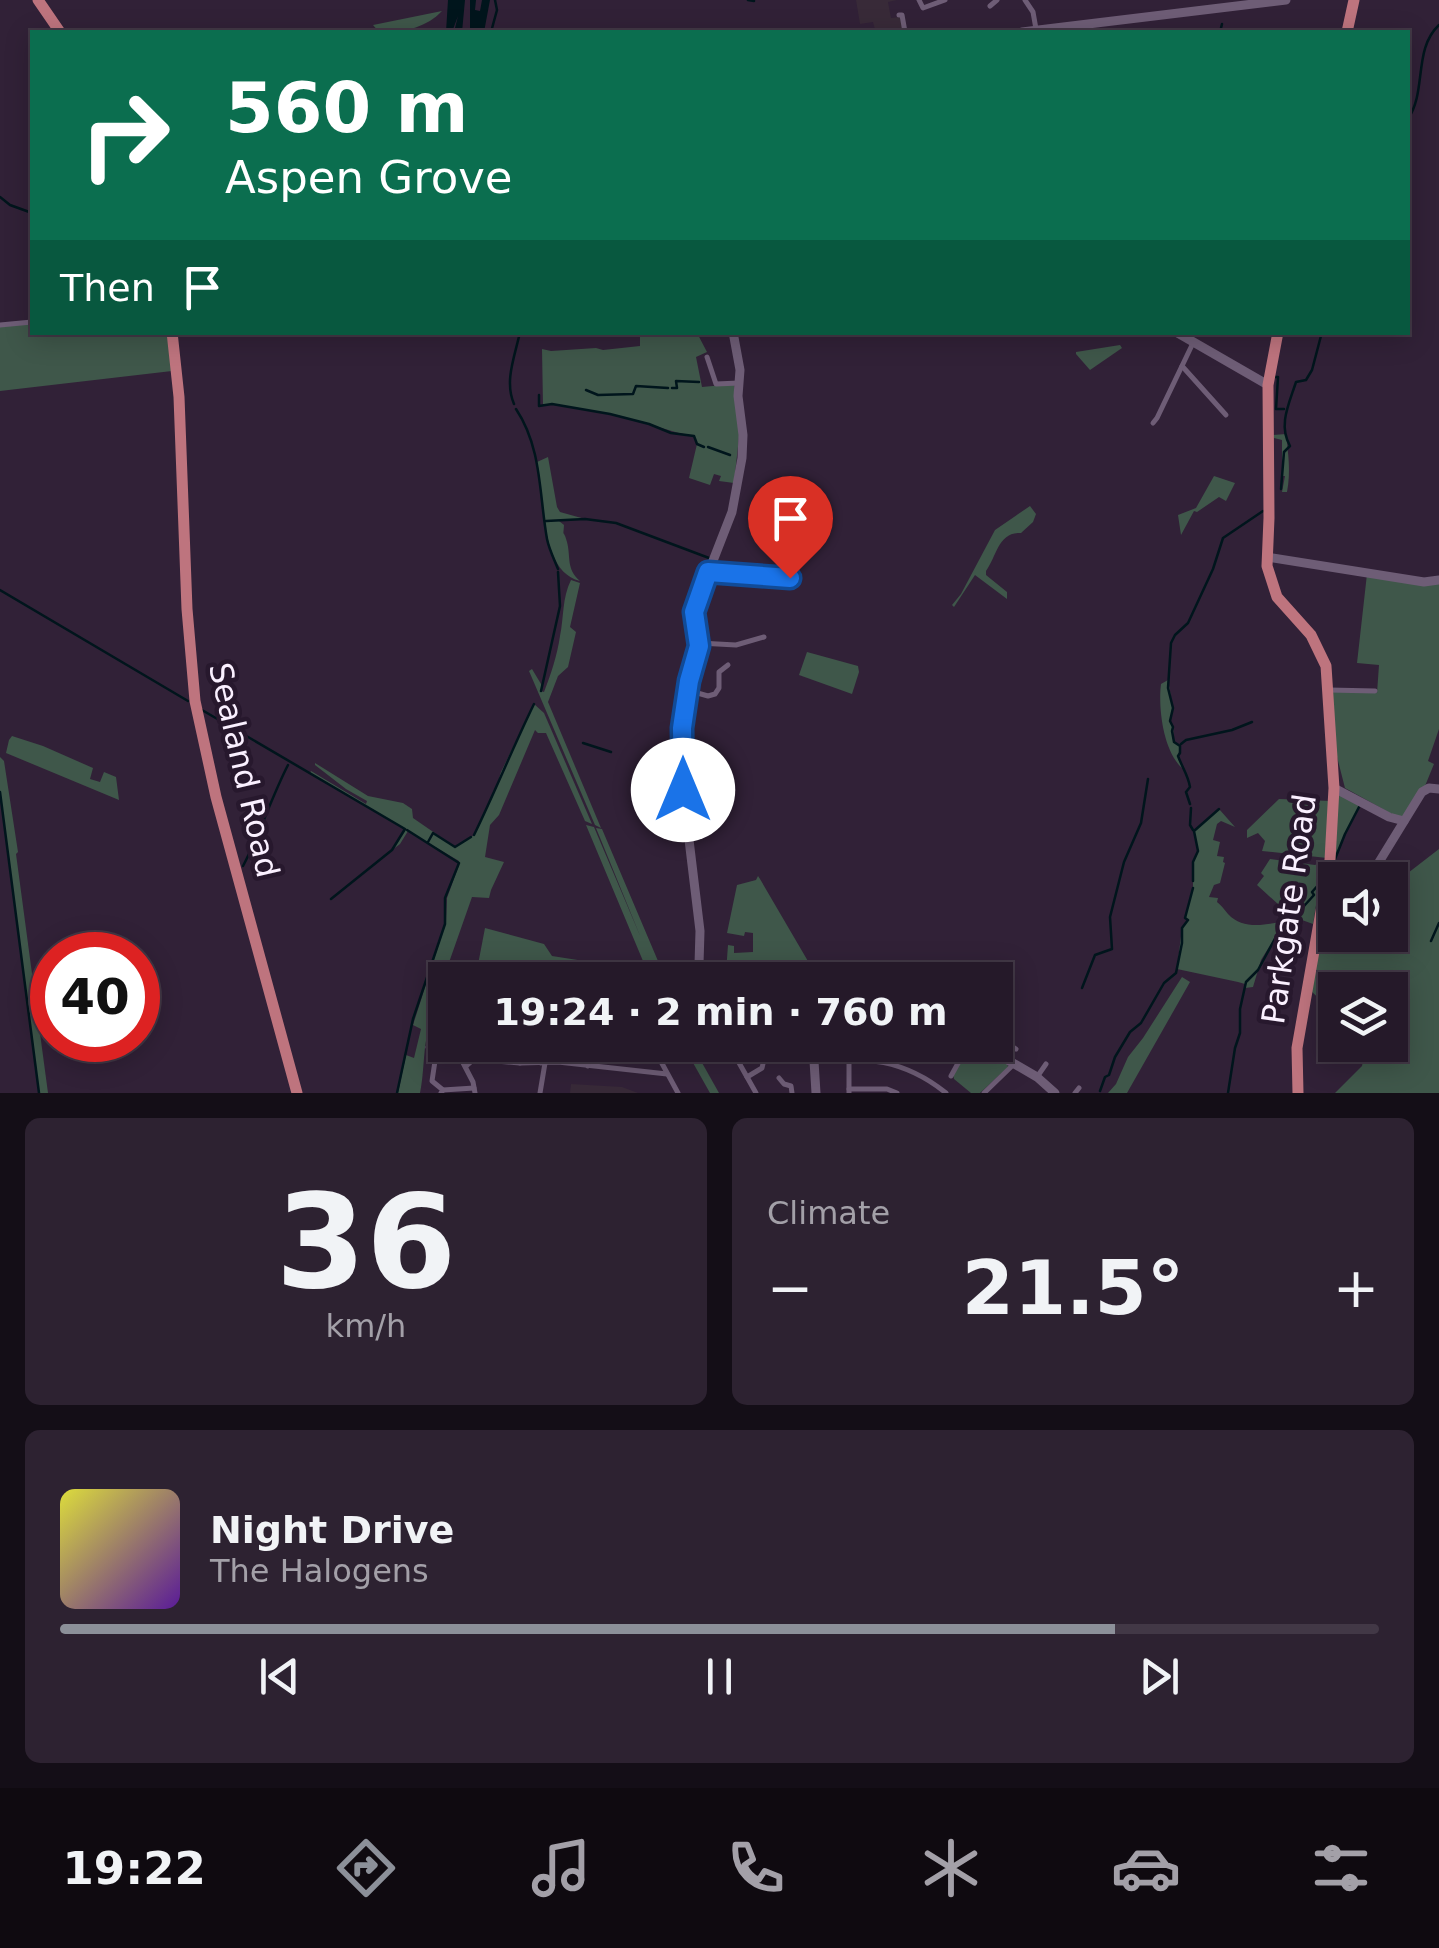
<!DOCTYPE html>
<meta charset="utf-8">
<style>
body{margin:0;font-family:"DejaVu Sans",sans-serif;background:#2d2231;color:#f1f3f6;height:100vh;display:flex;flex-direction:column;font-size:38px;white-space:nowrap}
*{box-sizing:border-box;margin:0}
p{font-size:32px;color:#a3a0a8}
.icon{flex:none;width:55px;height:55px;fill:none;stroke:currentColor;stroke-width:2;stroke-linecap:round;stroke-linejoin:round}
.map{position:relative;height:1093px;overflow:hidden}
.sheet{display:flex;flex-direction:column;gap:25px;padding:25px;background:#140e17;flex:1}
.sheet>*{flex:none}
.hud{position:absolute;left:30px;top:30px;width:1380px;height:305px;border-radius:0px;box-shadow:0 5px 25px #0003,0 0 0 2px #423846;background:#0b6e4f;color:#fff;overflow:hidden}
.buttons{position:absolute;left:1318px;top:862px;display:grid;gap:20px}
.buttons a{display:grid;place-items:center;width:90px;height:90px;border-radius:0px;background:#251929;box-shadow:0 5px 25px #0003,0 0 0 2px #423846;font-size:50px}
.speed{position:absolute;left:30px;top:932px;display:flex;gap:20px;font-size:50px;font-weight:700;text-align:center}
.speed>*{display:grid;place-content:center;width:130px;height:130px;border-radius:50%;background:#251929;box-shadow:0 5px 25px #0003,0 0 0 2px #423846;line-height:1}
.speed .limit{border:15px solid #d22;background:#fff;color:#111}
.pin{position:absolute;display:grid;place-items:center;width:85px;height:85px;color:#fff;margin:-102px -42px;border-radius:50% 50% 50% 0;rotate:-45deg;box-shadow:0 0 10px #0007}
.pin .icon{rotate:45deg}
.me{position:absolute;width:110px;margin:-55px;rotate:0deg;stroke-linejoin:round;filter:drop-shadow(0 0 8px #0008)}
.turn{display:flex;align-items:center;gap:35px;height:210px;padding:0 30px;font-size:45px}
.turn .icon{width:130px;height:130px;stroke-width:2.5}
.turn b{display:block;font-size:70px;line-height:85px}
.then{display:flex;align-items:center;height:95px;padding:0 30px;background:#0003;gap:20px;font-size:38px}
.big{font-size:75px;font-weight:700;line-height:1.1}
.sheet .card{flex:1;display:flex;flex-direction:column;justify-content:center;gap:15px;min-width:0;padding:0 35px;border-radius:15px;background:#2d2231}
.sheet .dial{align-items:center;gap:0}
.dial b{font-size:130px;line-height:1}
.song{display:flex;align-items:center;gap:30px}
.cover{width:120px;height:120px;border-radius:15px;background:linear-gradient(135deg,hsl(60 70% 55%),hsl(270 70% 35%))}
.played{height:10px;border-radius:5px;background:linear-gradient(90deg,#8c9099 80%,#423846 80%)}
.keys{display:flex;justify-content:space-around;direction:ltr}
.heat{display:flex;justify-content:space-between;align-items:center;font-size:55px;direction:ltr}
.sheet .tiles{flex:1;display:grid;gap:25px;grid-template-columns:1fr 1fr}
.card:last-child{grid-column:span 2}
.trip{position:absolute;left:428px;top:962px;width:585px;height:100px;border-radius:0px;background:#251929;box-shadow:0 5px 25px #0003,0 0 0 2px #423846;font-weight:700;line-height:100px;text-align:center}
.dock{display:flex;height:160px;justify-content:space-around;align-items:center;background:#0f0a10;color:#a3a0a8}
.dock .icon{width:70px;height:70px}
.dock .selected{color:#8c9099}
.dock b{font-size:45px;color:#f1f3f6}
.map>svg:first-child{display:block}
.education{fill:#382a38}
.green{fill:#3f574a}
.water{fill:#00151c}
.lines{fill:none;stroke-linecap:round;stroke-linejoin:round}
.stream{stroke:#00151c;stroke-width:2.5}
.street{stroke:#6e5d76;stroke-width:5}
.secondary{stroke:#6e5d76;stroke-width:9}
.primary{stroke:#be747e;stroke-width:11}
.route-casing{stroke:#114b97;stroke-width:25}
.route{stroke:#1a73e8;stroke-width:18}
.labels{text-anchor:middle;stroke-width:9;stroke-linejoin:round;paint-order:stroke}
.street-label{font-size:32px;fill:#faf0ff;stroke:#27182d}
</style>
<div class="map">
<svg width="1439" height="1093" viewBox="0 0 1439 1093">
<rect width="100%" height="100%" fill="#312137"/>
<g class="education">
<path d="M856,0h41l-9,2 3,16 9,-1 4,15h-31l2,-3 -2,-7 -13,2z"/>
<path d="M571,1084l51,3 16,6h-68z"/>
</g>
<g class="green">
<path d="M442,11c-16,17 -40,22 -63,21l-6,-7z"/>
<path d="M32,323v9l135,1 5,38 -172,20v-65z"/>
<path d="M644,333h53l10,19 -11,5 6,30 32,-3 6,44 -6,55 -15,-2 2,-5 -7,-2 -4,11 -21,-7 8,-34 -3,-8c-22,-3 -41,-12 -63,-17 -26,-6 -53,-10 -79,-15l-9,1 -1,-56 9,2 45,-3 7,2 37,-4v-12z"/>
<path d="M1120,345l2,3 -32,22 -14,-16v-2z"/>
<path d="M1286,434c2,19 5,37 1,58h-5l3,-16h-3v-36l-8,-2 -1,-3z"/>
<path d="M548,457l9,50 3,5 25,7 -26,2 5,4c-1,15 -1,2 3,17 4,15 -1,27 13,39 -41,-10 -35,-83 -43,-119z"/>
<path d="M1214,476l21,7 -9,18 -7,-4 -22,15 -3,-1 -13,24 -3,-20 18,-7z"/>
<path d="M1030,506l6,8 -3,8 -12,11c-23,-1 -24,23 -35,38v4l21,17v7l-32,-24 -21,32 -2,-2 9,-11 34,-64z"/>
<path d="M1367,574l72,8v147l-11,32 6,3 -9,22 -24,33 -56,-31 -10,-39 -3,-58 45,2 2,-28 -22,-2z"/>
<path d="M571,580l9,3 -10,44 6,5 -8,35 -10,9 -10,26 53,126 -6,-3 -66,-154 3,-2 9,15v7l3,1c7,-18 13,-36 16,-56 4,-19 2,-38 11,-56z"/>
<path d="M807,652l51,14 1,6 -7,22 -53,-19z"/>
<path d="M1168,680l5,28 -3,13 3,6 1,15 6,4 -2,10 4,12c-19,-17 -24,-61 -21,-84z"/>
<path d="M534,704l10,9 48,111 -7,-3 -39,-88h-8l-3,-3 -36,85 -9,10 -5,32 19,5 -13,28 -2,8 -17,-1 -26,74 4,2 1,3 -8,4c-2,19 -13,36 -16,55 -4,20 -3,39 -7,58h-22l8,-38 8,3 7,-29 -8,-4 33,-103 1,-24 12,-33v-4l-51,-30 -8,13 -8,6 13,-21 -95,-56 1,-2 55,33 1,-3 -21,-12 -31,-24v-2l53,33 35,7 9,6 1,9 42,29 19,-12 21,-44 6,-19z"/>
<path d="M12,736l31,10 50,22 -3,11 10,3 4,-10 12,5 3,23 -113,-47 3,-13z"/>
<path d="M0,757l4,4 14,91 -2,2 32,239h-9l-39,-301z"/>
<path d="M1337,792l23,12 -15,30 -15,40z"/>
<path d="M1279,799l52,2 -4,57 -65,-7 3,-10 -7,-8 -11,5v-8z"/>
<path d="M1219,809l16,18 -14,-6 -4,3 -4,16 7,2 -3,14 7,1 -1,5 2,1 -5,20 -6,2 -5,12 9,1 -1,4c4,3 7,7 11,12 15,16 37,11 57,7l-24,39 -8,27 -8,1v-4l-7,-2 -61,-13 5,-41 6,-8 -3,-2 8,-30v-26l5,-11 -4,-20z"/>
<path d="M586,825l8,2 47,111 -45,-110 6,1 56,132 22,2v13l3,3 -46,1v-13l6,-6z"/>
<path d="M1439,849v244h-104l27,-27 4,-21h24v-55h-55v21h-3l-22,-21 8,-38 8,-16 36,13 2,-14h26v-38l5,-14z"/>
<path d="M1270,859l45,6 8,-4 -10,63 -22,-8 -34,-31 7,-9 -3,-3z"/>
<path d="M758,876l2,3 59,101h-21l-66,-9 -2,9v-8h-4l2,-27 6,1v7l19,-1v-19l-8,-1 -1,4 -17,-3 10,-48 19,-5z"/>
<path d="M485,928l59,16 8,12 58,9 31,-4 -13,13 -10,-1 -1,7h-82l-55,-4 -4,-1z"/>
<path d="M1182,977l8,5 -63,111h-19l8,-9 12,-27 15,-19z"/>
<path d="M683,1045h9l27,48h-9z"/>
<path d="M970,1045h5l32,18 1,4 -28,26h-9l-17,-14 -1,-5z"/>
</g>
<g class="water">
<path d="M448,0h17l-3,32h-8l4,-16 -6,16h-6z"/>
<path d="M470,0h6l-1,10 5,1 2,-11h8l-6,32h-14z"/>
</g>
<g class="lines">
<g class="stream">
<path d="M748,0l6,1"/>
<path d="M1222,24l-2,8h8"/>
<path d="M491,32l6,-22 -2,-10"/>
<path d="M1408,119c19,-28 5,-70 31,-94"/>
<path d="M0,197l10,8 22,8"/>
<path d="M1275,377h3l-2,32h8"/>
<path d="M672,388h5l-1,-7 23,1"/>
<path d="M586,390l12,5 35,-1 3,-8 32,2"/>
<path d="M539,395v11l13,-2 58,10 39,10 22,9 23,3 3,8 7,3"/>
<path d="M514,404c-10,-23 1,-48 6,-72"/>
<path d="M516,409c26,39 23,85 31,130 2,10 7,20 11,30"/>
<path d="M708,447l22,8"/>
<path d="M1281,489l3,-37 6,-6c-12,-21 -1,-42 6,-64l10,-2 6,-10 10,-38"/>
<path d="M546,521l39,-2 31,4 93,35"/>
<path d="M0,590l188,111"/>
<path d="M541,691l19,-85 -2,-34"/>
<path d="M202,710l203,119 -13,21 -61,49"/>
<path d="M583,743l28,9"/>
<path d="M1181,744l5,-4 46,-10 20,-8"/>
<path d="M0,792l39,301"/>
<path d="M1190,804l-4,-12 4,-5c-2,-12 -8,-20 -12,-31l2,-3v-7l-6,-4 -2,-11 1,-4 -3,-6 3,-13 -5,-20 3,-45 4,-8 13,-12 25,-54 10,-31 40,-27"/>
<path d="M1191,808l-1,17 3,5"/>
<path d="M474,835c21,-43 39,-88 60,-131"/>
<path d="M428,842l5,-9 22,14 16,-10"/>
<path d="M1335,859l10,-25 14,-27"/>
<path d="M243,866c17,-32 28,-68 45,-101"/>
<path d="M1193,881v-19l5,-11 -4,-20 25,-22"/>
<path d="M1295,916l19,-21 -2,-3 8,-9"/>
<path d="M1431,941l8,-18"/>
<path d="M1082,988l13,-33 17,-6 -2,-32 14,-55 17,-39 7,-44"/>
<path d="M1100,1091l5,-14 4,-2 6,-18 15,-25 11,-9 23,-40 12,-10 6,-30v-15l6,-8 -3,-2 8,-30"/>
<path d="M397,1093l16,-74 32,-95v-26l14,-35 -52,-33"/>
<path d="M1228,1093l7,-45 5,-15v-24l6,-27 12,-12 25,-46"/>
</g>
<g class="street">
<path d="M919,0l4,8 22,-8"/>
<path d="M1025,0l8,12 3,17"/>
<path d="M990,6l7,-6"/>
<path d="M899,15h3l3,17"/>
<path d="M0,325l32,-3"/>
<path d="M707,357l9,27 23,-1"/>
<path d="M1182,366l44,49"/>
<path d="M1153,423l4,-5 36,-75"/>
<path d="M708,572l82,6"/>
<path d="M699,643l37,2 28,-8"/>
<path d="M687,690l21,6 7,-2 4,-6v-16l9,-7"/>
<path d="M1329,690l46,1"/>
<path d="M874,974l11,6"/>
<path d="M465,980v-4"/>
<path d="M901,980l9,-14"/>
<path d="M438,1001l-5,15 4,5 8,2"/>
<path d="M995,1034l4,-7"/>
<path d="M447,1045l-1,9 2,2 12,1"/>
<path d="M652,1045l26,48"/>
<path d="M729,1045l27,48"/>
<path d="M428,1047l19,2"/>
<path d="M712,1047l8,-2"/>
<path d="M937,1053l1,-3 21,12"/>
<path d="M765,1055l8,-10"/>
<path d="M916,1055l6,-10"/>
<path d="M1000,1055l7,-12 9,6"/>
<path d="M460,1057l13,25 2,11"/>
<path d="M849,1058v35"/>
<path d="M814,1060c52,-3 90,-1 132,33"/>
<path d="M435,1061l-3,20 11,9 -2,3"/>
<path d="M520,1063l1,-18"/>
<path d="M541,1063l1,-18"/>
<path d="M466,1066l8,-7 46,4 38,-1 109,12"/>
<path d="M588,1066l3,-21"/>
<path d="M951,1076l17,-31"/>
<path d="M747,1077l15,-9 3,-13 -6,-10"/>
<path d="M1037,1077l9,-13"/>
<path d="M779,1078l5,6 7,2 1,7"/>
<path d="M849,1089h38l10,4"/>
<path d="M443,1090l31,-2"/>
<path d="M540,1093l5,-30"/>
<path d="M984,1093l30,-29"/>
<path d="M1075,1093l4,-5"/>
</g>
<g class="secondary">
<path d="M1022,32l264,-32"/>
<path d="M1176,332l92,53"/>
<path d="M1267,557l157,25 15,-2"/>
<path d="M1334,788l55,29 15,4"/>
<path d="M1368,880l54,-88 7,-4 10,1"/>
<path d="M1318,930l13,-3 4,-7"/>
<path d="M705,980l-6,-16 1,-33 -17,-141 -1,-62 7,-47 10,-35 -4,-39 37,-95 10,-54 1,-23 -5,-39 2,-26 -7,-38"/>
<path d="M813,1045l3,48"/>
<path d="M982,1045l55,32 18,16"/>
</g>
<g class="primary">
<path d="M38,0l22,32"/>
<path d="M1347,32l7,-32"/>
<path d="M172,332l7,65 8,212 8,92 21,96 81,296"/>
<path d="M1278,332l-10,53 1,133 -2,48 10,31 34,38 15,31 8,122 -4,72 -33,188 1,45"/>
</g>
</g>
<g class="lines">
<g class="route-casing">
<path id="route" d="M683,790l-1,-62 7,-47 10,-35 -5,-34 14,-40 82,6"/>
</g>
<use href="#route" class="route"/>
</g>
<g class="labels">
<g class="street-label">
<text transform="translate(244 770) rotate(77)" y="11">Sealand Road</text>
<text transform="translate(1289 909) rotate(-82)" y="11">Parkgate Road</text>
</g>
</g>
</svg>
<div class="buttons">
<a><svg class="icon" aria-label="sound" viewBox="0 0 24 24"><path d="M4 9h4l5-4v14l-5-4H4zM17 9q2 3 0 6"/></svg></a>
<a><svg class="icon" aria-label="layers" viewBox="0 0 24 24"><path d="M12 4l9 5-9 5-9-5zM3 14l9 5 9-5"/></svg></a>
</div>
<div class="speed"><div class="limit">40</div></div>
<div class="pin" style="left:790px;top:578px;background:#d93025"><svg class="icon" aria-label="arrive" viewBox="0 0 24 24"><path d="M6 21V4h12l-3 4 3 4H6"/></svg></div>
<svg class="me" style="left:683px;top:790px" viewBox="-20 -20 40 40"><circle r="19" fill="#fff"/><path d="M0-13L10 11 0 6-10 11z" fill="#1a73e8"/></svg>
<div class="trip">19:24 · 2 min · 760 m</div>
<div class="hud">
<div class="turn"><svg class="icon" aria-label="right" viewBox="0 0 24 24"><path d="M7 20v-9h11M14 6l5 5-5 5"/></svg><div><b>560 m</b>Aspen Grove</div></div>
<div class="then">Then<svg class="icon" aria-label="arrive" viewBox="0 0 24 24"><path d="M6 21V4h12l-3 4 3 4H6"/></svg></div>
</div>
</div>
<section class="sheet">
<div class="tiles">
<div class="card dial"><b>36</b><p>km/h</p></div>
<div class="card"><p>Climate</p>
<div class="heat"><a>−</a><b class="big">21.5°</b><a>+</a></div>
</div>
<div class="card">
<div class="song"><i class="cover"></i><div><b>Night Drive</b><p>The Halogens</p></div></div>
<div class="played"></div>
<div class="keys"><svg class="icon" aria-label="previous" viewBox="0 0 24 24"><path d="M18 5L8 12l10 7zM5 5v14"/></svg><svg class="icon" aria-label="pause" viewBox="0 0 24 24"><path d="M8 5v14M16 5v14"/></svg><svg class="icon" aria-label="next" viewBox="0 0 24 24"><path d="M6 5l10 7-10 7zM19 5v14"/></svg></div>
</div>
</div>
</section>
<nav class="dock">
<b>19:22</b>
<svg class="icon selected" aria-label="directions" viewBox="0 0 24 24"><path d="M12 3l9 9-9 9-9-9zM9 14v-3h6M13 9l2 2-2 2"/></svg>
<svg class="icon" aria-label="music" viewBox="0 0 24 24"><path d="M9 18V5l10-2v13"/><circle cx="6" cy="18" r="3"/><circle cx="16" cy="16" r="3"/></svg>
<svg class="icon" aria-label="phone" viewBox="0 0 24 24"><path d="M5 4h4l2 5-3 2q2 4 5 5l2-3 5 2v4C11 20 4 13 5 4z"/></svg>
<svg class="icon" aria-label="climate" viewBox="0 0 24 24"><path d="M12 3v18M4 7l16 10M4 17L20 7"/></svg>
<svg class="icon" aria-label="car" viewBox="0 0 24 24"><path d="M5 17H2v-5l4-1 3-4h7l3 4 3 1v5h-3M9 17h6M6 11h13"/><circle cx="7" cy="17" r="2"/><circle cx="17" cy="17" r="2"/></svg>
<svg class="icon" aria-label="filters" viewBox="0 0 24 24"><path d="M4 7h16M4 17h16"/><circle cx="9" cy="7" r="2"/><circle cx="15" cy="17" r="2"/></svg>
</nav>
